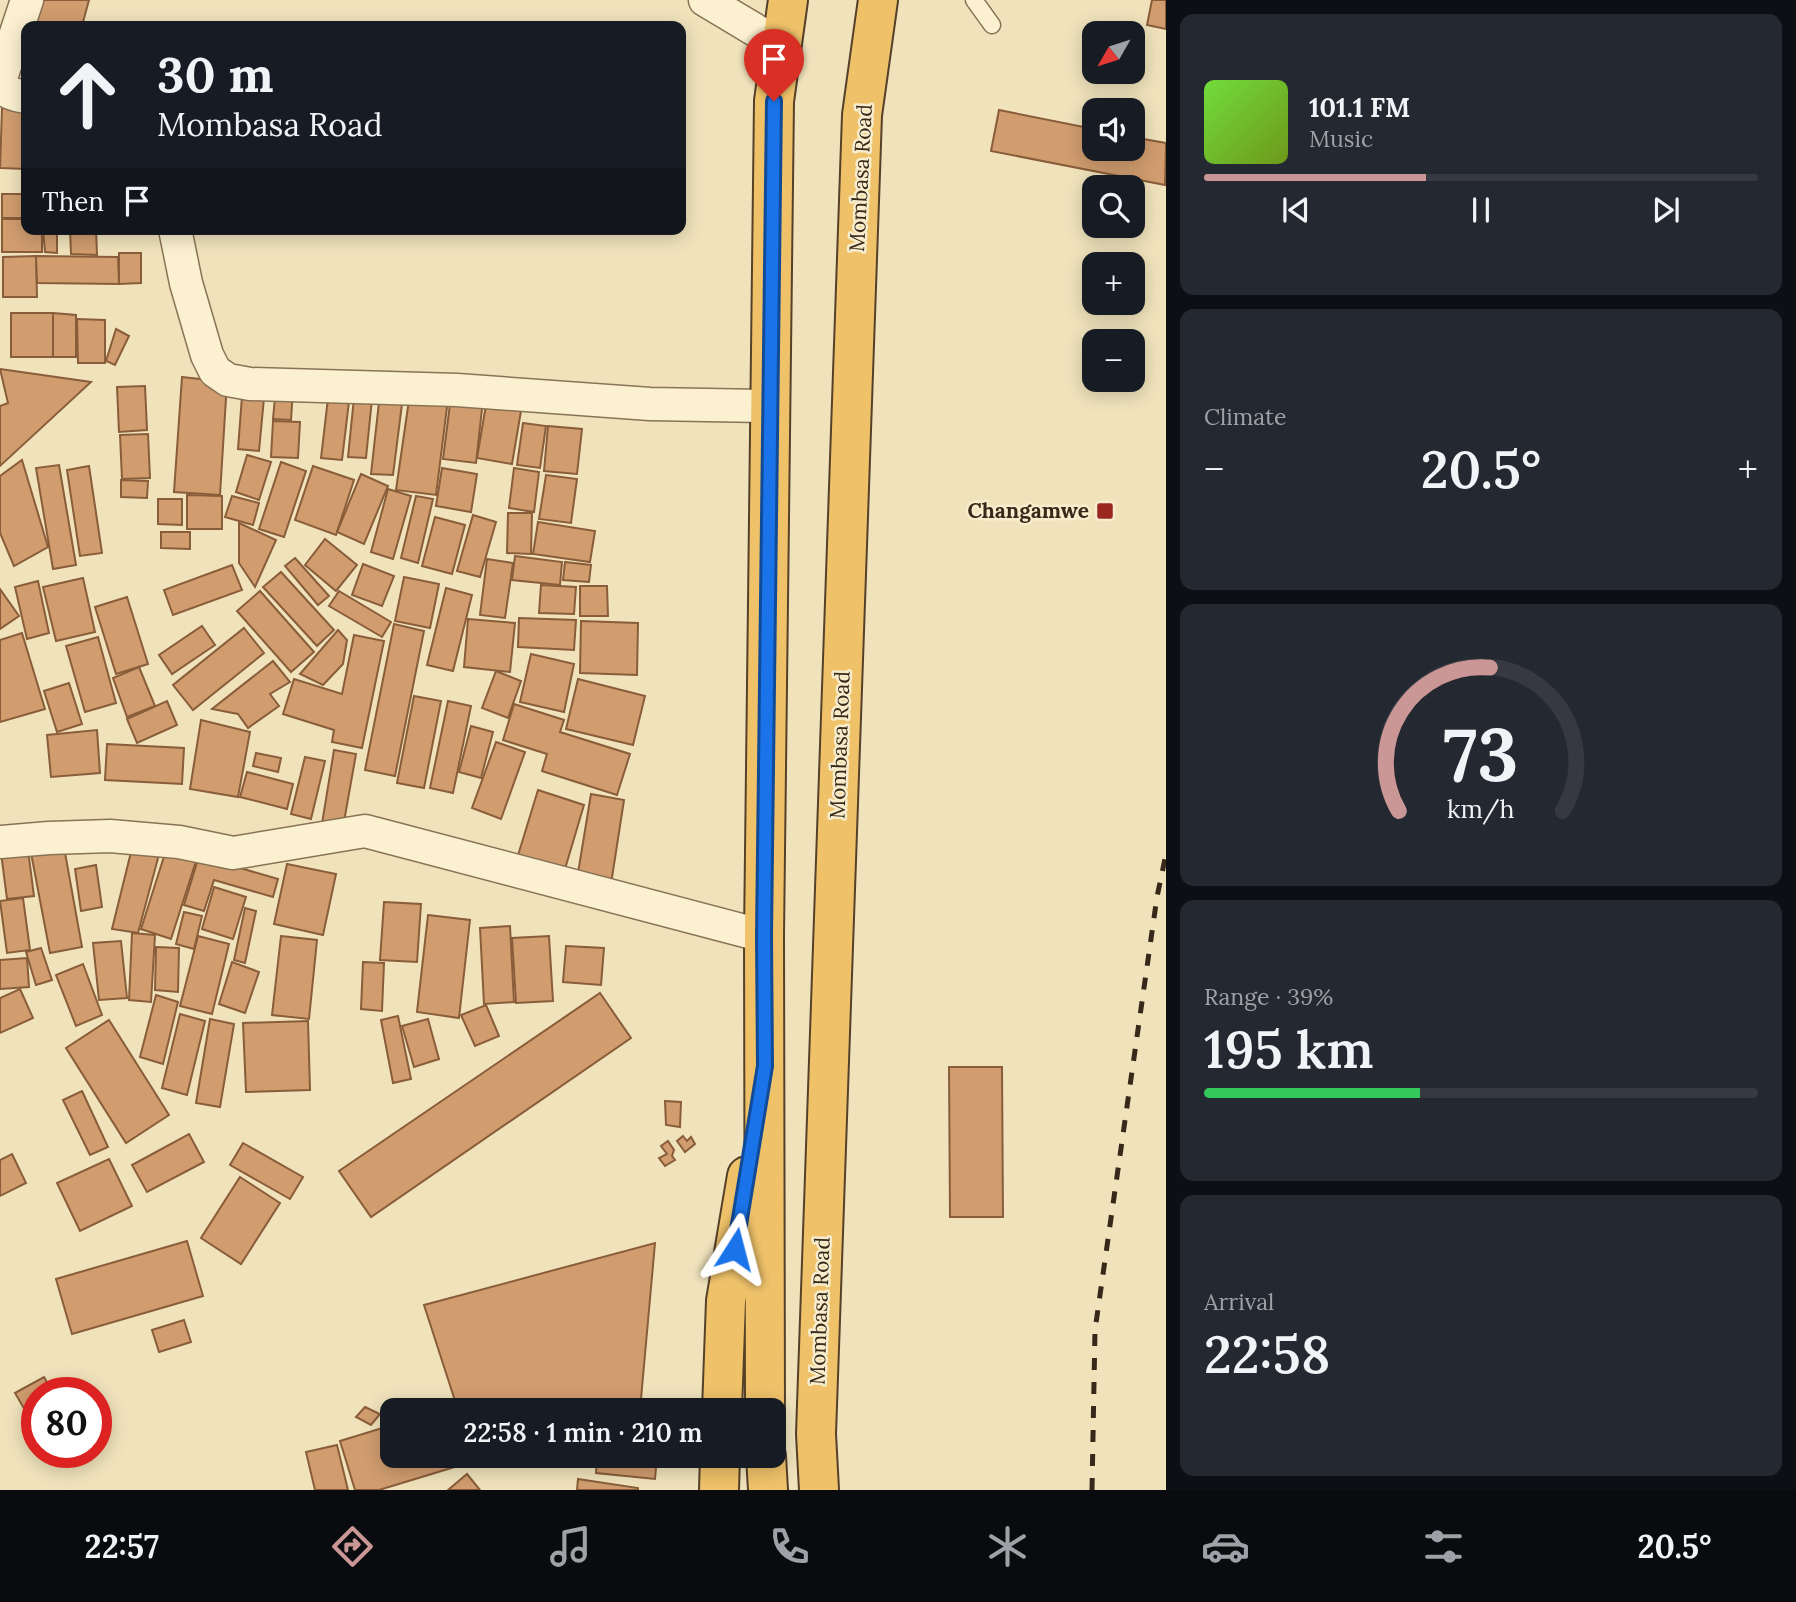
<!DOCTYPE html>
<meta charset="utf-8">
<style>
body{margin:0;font-family:Lora,serif;background:#242831;color:#f1f3f6;height:100vh;display:flex;flex-direction:column;font-size:26px;white-space:nowrap}
*{box-sizing:border-box;margin:0}
p{font-size:23px;color:#9ea1a6}
.icon{flex:none;width:38px;height:38px;fill:none;stroke:currentColor;stroke-width:2;stroke-linecap:round;stroke-linejoin:round}
.map{position:relative;flex:1;overflow:hidden}
.side{display:flex;flex-direction:column;gap:14px;padding:14px;background:#0d0f14;width:630px}
.side>*{flex:none}
.guide{position:absolute;left:21px;top:21px;width:665px;height:214px;border-radius:14px;box-shadow:0 4px 18px #0003;background:#171b24;color:#f1f3f6;overflow:hidden}
.needle{width:46px;rotate:231deg}
.fabs{position:absolute;left:1082px;top:21px;display:grid;gap:14px}
.fabs a{display:grid;place-items:center;width:63px;height:63px;border-radius:14px;background:#171b24;box-shadow:0 4px 18px #0003;font-size:35px}
.speed{position:absolute;left:21px;top:1377px;display:flex;gap:14px;font-size:35px;font-weight:700;text-align:center}
.speed>*{display:grid;place-content:center;width:91px;height:91px;border-radius:50%;background:#171b24;box-shadow:0 4px 18px #0003;line-height:1}
.speed .limit{border:10px solid #d22;background:#fff;color:#111}
.pin{position:absolute;display:grid;place-items:center;width:60px;height:60px;color:#fff;margin:-72px -30px;border-radius:50% 50% 50% 0;rotate:-45deg;box-shadow:0 0 7px #0007}
.pin .icon{rotate:45deg}
.me{position:absolute;width:77px;margin:-38px;rotate:9deg;stroke-linejoin:round;filter:drop-shadow(0 0 5px #0008)}
.turn{display:flex;align-items:center;gap:24px;height:147px;padding:0 21px;font-size:32px}
.turn .icon{width:91px;height:91px;stroke-width:2.5}
.turn b{display:block;font-size:49px;line-height:60px}
.then{display:flex;align-items:center;height:66px;padding:0 21px;background:#0003;gap:14px;font-size:26px}
.big{font-size:52px;font-weight:600;line-height:1.1}
.side .card{flex:1;display:flex;flex-direction:column;justify-content:center;gap:10px;min-width:0;padding:0 24px;border-radius:14px;background:#242831}
.side .dial{align-items:center;gap:0}
.dial svg{height:182px;overflow:visible;fill:none;stroke:#363941;stroke-width:7;stroke-linecap:round;text-anchor:middle}
.dial text{fill:#f1f3f6;stroke:none}
.song{display:flex;align-items:center;gap:21px}
.cover{width:84px;height:84px;border-radius:10px;background:linear-gradient(135deg,hsl(100 70% 55%),hsl(80 70% 35%))}
.played{height:7px;border-radius:4px;background:linear-gradient(90deg,#ca9796 40%,#363941 40%)}
.keys{display:flex;justify-content:space-around;direction:ltr}
.heat{display:flex;justify-content:space-between;align-items:center;font-size:38px;direction:ltr}
.charge{height:10px;border-radius:5px;background:linear-gradient(90deg,#34c759 39%,#363941 0)}
.trip{position:absolute;left:380px;top:1398px;width:406px;height:70px;border-radius:14px;background:#171b24;box-shadow:0 4px 18px #0003;font-weight:600;line-height:70px;text-align:center}
.dock{display:flex;height:112px;justify-content:space-around;align-items:center;background:#090b0e;color:#9ea1a6}
.dock .icon{width:49px;height:49px}
.dock .selected{color:#ca9796}
.dock b{font-size:32px;color:#f1f3f6}
main{display:flex;flex:1;min-height:0}
.map>svg:first-child{display:block}
.building{fill:#d19d6f;stroke:#895d39;stroke-width:2}
.lines{fill:none;stroke-linecap:round;stroke-linejoin:round}
.service-casing{stroke:#887355;stroke-width:19}
.minor-casing{stroke:#887355;stroke-width:35}
.trunk-casing{stroke:#55402a;stroke-width:42}
.service{stroke:#fbf0cf;stroke-width:16}
.minor{stroke:#fbf0cf;stroke-width:32}
.trunk{stroke:#efc26a;stroke-width:38}
.rail{stroke:#37291a;stroke-width:5;stroke-dasharray:12 12;stroke-linecap:butt}
.route-casing{stroke:#114b97;stroke-width:18}
.route{stroke:#1a73e8;stroke-width:12}
.poi-dot{fill:#9b2721;stroke:#f7edcc;stroke-width:2.5}
.labels{text-anchor:middle;stroke-width:5;stroke-linejoin:round;paint-order:stroke}
.street-label{font-size:21px;fill:#37291a;stroke:#f7edcc}
.poi-label{font-size:21px;font-weight:bold;fill:#37291a;stroke:#f7edcc;text-anchor:end}
</style>
<main>
<div class="map">
<svg width="1166" height="1490" viewBox="0 0 1166 1490">
<rect width="100%" height="100%" fill="#f0e3bc"/>
<g class="building">
<path d="M38,0h51l-7,26h-52z"/>
<path d="M1152,0h14v29l-19,-4z"/>
<path d="M2,108l24,1v60l-26,-1z"/>
<path d="M999,110l95,19v20h38v-12l34,6 -1,42 -174,-34z"/>
<rect x="2" y="194" width="24" height="24"/>
<path d="M2,219h24v10h16v23h-40z"/>
<path d="M43,229h14v24l-12,-1z"/>
<path d="M70,229h26l1,26 -26,-1z"/>
<path d="M119,253h22v30l-22,1z"/>
<path d="M36,256l1,41h-34v-40z"/>
<path d="M36,256l82,1 1,27 -82,-1z"/>
<rect x="11" y="313" width="42" height="44"/>
<path d="M53,313l23,2v42h-23z"/>
<path d="M77,319l28,1v43h-27z"/>
<path d="M116,329l13,7 -14,29 -9,-4z"/>
<path d="M0,369l91,13 -91,84v-60l8,-3z"/>
<path d="M182,377l45,5 -7,113 -46,-3z"/>
<path d="M145,386l2,44 -28,2 -2,-45z"/>
<path d="M276,387l17,2 -2,31 -18,-1z"/>
<path d="M355,388l18,1 -7,69 -18,-1z"/>
<path d="M329,390l21,3 -8,67 -21,-2z"/>
<path d="M380,393l23,3 -10,79 -22,-1z"/>
<path d="M410,393l38,6 -12,96 -40,-5z"/>
<path d="M242,396l22,2 -5,53 -21,-2z"/>
<path d="M451,396l32,4 -7,63 -33,-4z"/>
<path d="M487,399l35,6 -10,59 -35,-6z"/>
<path d="M273,421l27,1 -2,36 -27,-1z"/>
<path d="M523,423l23,3 -6,42 -23,-3z"/>
<path d="M548,426l34,3 -5,45 -33,-3z"/>
<path d="M148,434l2,44 -28,1 -2,-44z"/>
<path d="M247,455l24,7 -12,38 -23,-8z"/>
<path d="M22,460l26,87 -34,19 -14,-33v-57z"/>
<path d="M281,462l25,9 -22,66 -25,-8z"/>
<path d="M59,465l17,100 -23,4 -17,-101z"/>
<path d="M89,466l13,87 -22,3 -13,-86z"/>
<path d="M313,466l41,14 -18,55 -41,-15z"/>
<path d="M442,468l35,6 -6,38 -35,-6z"/>
<path d="M514,468l25,4 -5,40 -25,-4z"/>
<path d="M361,474l27,12 -24,58 -27,-12z"/>
<path d="M546,475l31,4 -6,44 -32,-4z"/>
<path d="M121,480l27,1 -1,17 -26,-1z"/>
<path d="M388,489l23,7 -18,63 -22,-7z"/>
<path d="M187,495l35,1v33h-35z"/>
<path d="M232,496l27,7 -6,22 -28,-8z"/>
<path d="M416,496l17,3 -15,64 -17,-5z"/>
<path d="M158,499h24v26l-24,-1z"/>
<path d="M508,513h24l-1,41 -24,-1z"/>
<path d="M473,515l23,7 -16,55 -23,-6z"/>
<path d="M435,517l30,8 -13,49 -30,-8z"/>
<path d="M538,522l57,9 -5,31 -57,-8z"/>
<path d="M239,523l37,17 -21,47 -16,-24z"/>
<path d="M161,532h29v17l-29,-1z"/>
<path d="M325,539l32,26 -21,26 -31,-26z"/>
<path d="M515,556l47,6 -2,23 -48,-5z"/>
<path d="M295,558l34,38 -11,9 -33,-39z"/>
<path d="M487,559l26,4 -8,55 -25,-3z"/>
<path d="M565,562l26,3 -2,17 -26,-2z"/>
<path d="M363,564l31,12 -12,30 -30,-11z"/>
<path d="M232,565l10,25 -69,25 -9,-25z"/>
<path d="M281,572l53,58 -17,16 -54,-59z"/>
<path d="M404,577l35,7 -9,44 -35,-7z"/>
<path d="M83,578l12,54 -39,9 -13,-54z"/>
<path d="M38,581l11,52 -22,6 -12,-52z"/>
<path d="M541,585l35,2 -2,27 -35,-1z"/>
<path d="M580,586h27l1,30h-28z"/>
<path d="M446,588l26,7 -19,76 -26,-6z"/>
<path d="M0,589l19,27 -19,13z"/>
<path d="M260,591l54,61 -23,20 -54,-61z"/>
<path d="M339,591l52,31 -9,15 -53,-31z"/>
<path d="M127,597l21,67 -32,10 -21,-67z"/>
<path d="M519,618l57,2 -2,30 -56,-3z"/>
<path d="M468,619l47,4 -5,49 -46,-5z"/>
<path d="M581,621l57,2 -1,52 -57,-2z"/>
<path d="M394,624l30,7 -29,145 -30,-6z"/>
<path d="M202,626l13,19 -43,29 -13,-19z"/>
<path d="M244,628l20,25 -71,57 -20,-25z"/>
<path d="M338,630l9,10 -4,24 -20,21 -23,-11z"/>
<path d="M22,633l23,76 -45,13v-82z"/>
<path d="M354,635l30,6 -22,107 -30,-6 2,-12 -51,-16 11,-35 48,15z"/>
<path d="M98,637l18,66 -31,9 -19,-66z"/>
<path d="M531,654l43,10 -10,48 -44,-10z"/>
<path d="M273,661l17,21 -20,12 9,12 -31,22 -10,-14 -26,-5z"/>
<path d="M139,667l16,39 -28,11 -14,-39z"/>
<path d="M496,671l25,10 -13,37 -26,-10z"/>
<path d="M578,679l67,17 -12,49 -67,-16z"/>
<path d="M69,683l13,41 -25,8 -13,-41z"/>
<path d="M414,696l27,5 -17,87 -27,-5z"/>
<path d="M167,701l10,24 -40,18 -10,-24z"/>
<path d="M448,701l23,5 -18,87 -23,-5z"/>
<path d="M514,704l50,16 -4,12 70,22 -13,41 -75,-24 5,-17 -44,-14z"/>
<path d="M201,720l49,12 -12,65 -48,-8z"/>
<path d="M471,726l22,6 -12,46 -22,-6z"/>
<path d="M97,730l3,43 -49,4 -4,-42z"/>
<path d="M496,742l29,10 -24,67 -29,-11z"/>
<path d="M107,744l77,4 -2,36 -77,-4z"/>
<path d="M334,750l22,4 -14,79 -21,-3z"/>
<path d="M256,753l25,5 -3,14 -25,-6z"/>
<path d="M305,757l20,4 -14,58 -20,-5z"/>
<path d="M247,772l46,12 -6,25 -47,-12z"/>
<path d="M538,790l46,15 -22,74 -47,-14z"/>
<path d="M591,794l33,6 -13,84 -34,-5z"/>
<path d="M134,840l27,7 -23,86 -26,-4z"/>
<path d="M27,842l7,54 -27,3 -7,-54z"/>
<path d="M64,847l18,100 -32,6 -19,-100z"/>
<path d="M167,847l30,11 -26,81 -30,-10z"/>
<path d="M199,856l79,23 -5,18 -59,-17 -10,31 -20,-6z"/>
<path d="M287,864l49,10 -13,61 -49,-11z"/>
<path d="M96,865l6,42 -21,4 -6,-42z"/>
<path d="M214,887l32,10 -13,42 -31,-10z"/>
<path d="M23,898l7,52 -23,3 -7,-52z"/>
<path d="M384,902l37,2 -4,58 -37,-2z"/>
<path d="M245,908l11,3 -11,52 -11,-3z"/>
<path d="M184,912l18,4 -8,33 -18,-5z"/>
<path d="M428,915l42,5 -11,98 -42,-6z"/>
<path d="M510,926l4,76 -30,2 -4,-76z"/>
<path d="M132,933l23,2 -4,67 -22,-2z"/>
<path d="M198,936l31,8 -17,70 -32,-8z"/>
<path d="M281,936l36,4 -8,79 -37,-4z"/>
<path d="M549,936l4,65 -37,2 -4,-65z"/>
<path d="M121,941l6,57 -28,2 -6,-57z"/>
<path d="M566,946l38,2 -3,37 -38,-3z"/>
<path d="M156,947l23,1 -1,44 -23,-2z"/>
<path d="M41,948l11,32 -16,5 -10,-33z"/>
<path d="M27,958l2,29 -29,2v-29z"/>
<path d="M232,962l27,10 -14,41 -26,-9z"/>
<path d="M363,962l21,1 -2,48 -21,-2z"/>
<path d="M83,964l19,51 -26,11 -20,-51z"/>
<path d="M20,989l13,29 -33,15v-35z"/>
<path d="M600,993l31,45 -260,179 -32,-46z"/>
<path d="M156,995l22,7 -15,62 -23,-7z"/>
<path d="M486,1005l13,31 -24,10 -14,-31z"/>
<path d="M180,1014l25,7 -18,74 -25,-7z"/>
<path d="M398,1016l13,63 -18,4 -12,-63z"/>
<path d="M210,1019l24,5 -14,83 -24,-4z"/>
<path d="M428,1019l11,40 -25,8 -12,-41z"/>
<path d="M109,1020l60,95 -43,28 -60,-95z"/>
<path d="M308,1021l2,69 -64,2 -3,-69z"/>
<path d="M949,1067h53l1,150h-53z"/>
<path d="M82,1091l26,56 -18,8 -27,-55z"/>
<path d="M665,1101l16,1 -1,25 -14,-2z"/>
<path d="M189,1134l15,28 -57,30 -15,-27z"/>
<path d="M683,1136l4,5 4,-4 4,7 -10,8 -8,-11z"/>
<path d="M668,1141l6,9 -2,6 3,4 -10,6 -6,-8 8,-4 -6,-8z"/>
<path d="M243,1143l60,34 -13,22 -60,-34z"/>
<path d="M12,1154l14,29 -26,13v-36z"/>
<path d="M109,1159l23,47 -52,25 -23,-48z"/>
<path d="M240,1177l40,26 -39,61 -40,-26z"/>
<path d="M187,1241l16,55 -131,38 -16,-55z"/>
<path d="M655,1243l-15,167h-182l-34,-105z"/>
<path d="M184,1320l7,22 -32,10 -7,-22z"/>
<path d="M44,1377l9,16h-16v26l-5,3 -17,-29z"/>
<path d="M365,1407l15,7 -9,11 -15,-8z"/>
<path d="M392,1425v31h77l2,6 -92,28h-24l-15,-49z"/>
<path d="M337,1445l11,45h-33l-9,-38z"/>
<path d="M473,1456h41l-38,11z"/>
<path d="M597,1456h60l-2,23 -59,-6z"/>
<path d="M467,1474l13,16h-32z"/>
<path d="M578,1479l60,9v2h-61z"/>
</g>
<g class="lines">
<g class="service-casing">
<path id="service" d="M974,0l18,25"/>
</g>
<g class="minor-casing">
<g id="minor">
<path d="M705,0l77,46"/>
<path d="M26,97c-14,-3 -22,-3 -25,-19l26,-78"/>
<path d="M175,229l11,54 21,72 8,16 13,9 22,4 207,6 193,14 120,2"/>
<path d="M0,842l49,-4 61,-2 69,6 54,11 132,-22 399,105"/>
</g>
</g>
<g class="trunk-casing">
<g id="trunk">
<path d="M722,1410l4,-109 21,-125"/>
<path d="M765,1410l-1,-474 10,-835 14,-101"/>
<path d="M766,1456l2,34"/>
<path d="M719,1490l1,-34"/>
<path d="M819,1490l-3,-56 46,-1319 16,-115"/>
</g>
</g>
<use href="#service" class="service"/>
<use href="#minor" class="minor"/>
<use href="#trunk" class="trunk"/>
<path class="rail" d="M1092,1490l3,-160 62,-433 9,-43"/>
</g>
<g class="lines">
<g class="route-casing">
<path id="route" d="M735,1249l30,-183 -1,-130 10,-835"/>
</g>
<use href="#route" class="route"/>
</g>
<rect class="poi-dot" x="1096" y="502" width="18" height="18" rx="3.5"/>
<g class="labels">
<g class="street-label">
<text transform="translate(861 178) rotate(-87)" y="7">Mombasa Road</text>
<text transform="translate(840 745) rotate(-88)" y="7">Mombasa Road</text>
<text transform="translate(820 1311) rotate(-88)" y="7">Mombasa Road</text>
</g>
<g class="poi-label">
<text x="1089" y="518">Changamwe</text>
</g>
</g>
</svg>
<div class="fabs">
<a><svg class="needle" viewBox="-14 -14 28 28"><path d="M0-13l5 13h-10z" fill="#e53935"/><path d="M0 13l5-13h-10z" fill="#9ea1a6"/></svg></a>
<a><svg class="icon" aria-label="sound" viewBox="0 0 24 24"><path d="M4 9h4l5-4v14l-5-4H4zM17 9q2 3 0 6"/></svg></a>
<a><svg class="icon" aria-label="search" viewBox="0 0 24 24"><circle cx="10" cy="10" r="6"/><path d="M15 15l6 6"/></svg></a>
<a>+</a>
<a>−</a>
</div>
<div class="speed"><div class="limit">80</div></div>
<div class="pin" style="left:774px;top:101px;background:#d93025"><svg class="icon" aria-label="arrive" viewBox="0 0 24 24"><path d="M6 21V4h12l-3 4 3 4H6"/></svg></div>
<svg class="me" style="left:735px;top:1249px" viewBox="-20 -20 40 40"><path d="M0-17L14 15 0 8-14 15z" fill="#1a73e8" stroke="#fff" stroke-width="4"/></svg>
<div class="trip">22:58 · 1 min · 210 m</div>
<div class="guide">
<div class="turn"><svg class="icon" aria-label="ahead" viewBox="0 0 24 24"><path d="M12 20V5M6 11l6-6 6 6"/></svg><div><b>30 m</b>Mombasa Road</div></div>
<div class="then">Then<svg class="icon" aria-label="arrive" viewBox="0 0 24 24"><path d="M6 21V4h12l-3 4 3 4H6"/></svg></div>
</div>
</div>
<section class="side">
<div class="card">
<div class="song"><i class="cover"></i><div><b>101.1 FM</b><p>Music</p></div></div>
<div class="played"></div>
<div class="keys"><svg class="icon" aria-label="previous" viewBox="0 0 24 24"><path d="M18 5L8 12l10 7zM5 5v14"/></svg><svg class="icon" aria-label="pause" viewBox="0 0 24 24"><path d="M8 5v14M16 5v14"/></svg><svg class="icon" aria-label="next" viewBox="0 0 24 24"><path d="M6 5l10 7-10 7zM19 5v14"/></svg></div>
</div>
<div class="card"><p>Climate</p>
<div class="heat"><a>−</a><b class="big">20.5°</b><a>+</a></div>
</div>
<div class="card dial"><svg viewBox="0 0 100 80">
<path d="M14 69A42 42 0 1 1 86 69"/>
<path d="M14 69A42 42 0 0 1 54 6" stroke="#ca9796"/>
<text x="50" y="56" font-size="32" font-weight="700">73</text>
<text x="50" y="72" font-size="11">km/h</text>
</svg></div>
<div class="card"><p>Range · 39%</p><b class="big">195 km</b><div class="charge"></div></div>
<div class="card"><p>Arrival</p><b class="big">22:58</b></div>
</section>
</main>
<nav class="dock">
<b>22:57</b>
<svg class="icon selected" aria-label="directions" viewBox="0 0 24 24"><path d="M12 3l9 9-9 9-9-9zM9 14v-3h6M13 9l2 2-2 2"/></svg>
<svg class="icon" aria-label="music" viewBox="0 0 24 24"><path d="M9 18V5l10-2v13"/><circle cx="6" cy="18" r="3"/><circle cx="16" cy="16" r="3"/></svg>
<svg class="icon" aria-label="phone" viewBox="0 0 24 24"><path d="M5 4h4l2 5-3 2q2 4 5 5l2-3 5 2v4C11 20 4 13 5 4z"/></svg>
<svg class="icon" aria-label="climate" viewBox="0 0 24 24"><path d="M12 3v18M4 7l16 10M4 17L20 7"/></svg>
<svg class="icon" aria-label="car" viewBox="0 0 24 24"><path d="M5 17H2v-5l4-1 3-4h7l3 4 3 1v5h-3M9 17h6M6 11h13"/><circle cx="7" cy="17" r="2"/><circle cx="17" cy="17" r="2"/></svg>
<svg class="icon" aria-label="filters" viewBox="0 0 24 24"><path d="M4 7h16M4 17h16"/><circle cx="9" cy="7" r="2"/><circle cx="15" cy="17" r="2"/></svg>
<b>20.5°</b>
</nav>
